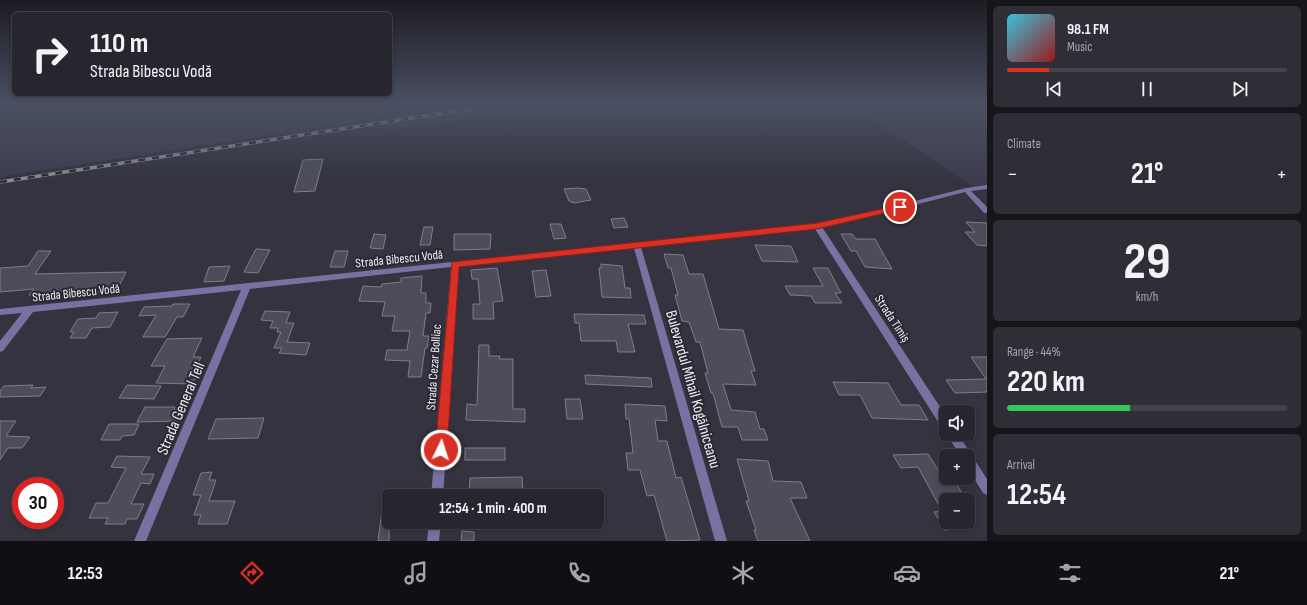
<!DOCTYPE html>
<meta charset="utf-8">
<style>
body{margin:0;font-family:"Sofia Sans Condensed",sans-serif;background:#2f2e37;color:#f1f3f6;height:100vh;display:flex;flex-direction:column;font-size:15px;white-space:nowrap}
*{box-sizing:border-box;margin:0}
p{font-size:13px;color:#a4a5aa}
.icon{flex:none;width:22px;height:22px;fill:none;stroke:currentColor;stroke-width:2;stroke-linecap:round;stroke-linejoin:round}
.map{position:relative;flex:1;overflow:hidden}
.side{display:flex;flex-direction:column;gap:6px;padding:6px;background:#15151a;width:320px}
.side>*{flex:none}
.guide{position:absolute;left:12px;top:12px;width:380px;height:84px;border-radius:6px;box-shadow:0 2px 6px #0003,0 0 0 1px #43434b;background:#27262f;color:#f1f3f6;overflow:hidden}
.controls{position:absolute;left:939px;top:405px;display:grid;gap:8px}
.controls a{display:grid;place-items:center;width:36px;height:36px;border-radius:6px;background:#27262f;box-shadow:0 2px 6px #0003,0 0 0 1px #43434b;font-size:20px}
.speed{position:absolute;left:12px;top:477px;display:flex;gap:8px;font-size:20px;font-weight:700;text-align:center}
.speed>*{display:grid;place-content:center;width:52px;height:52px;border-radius:50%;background:#27262f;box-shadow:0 2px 6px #0003,0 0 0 1px #43434b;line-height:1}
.speed .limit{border:6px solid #d22;background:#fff;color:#111}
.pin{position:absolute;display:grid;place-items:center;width:34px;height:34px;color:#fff;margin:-17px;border:2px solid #fff;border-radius:50%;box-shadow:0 1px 4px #0007}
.me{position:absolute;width:44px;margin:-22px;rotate:4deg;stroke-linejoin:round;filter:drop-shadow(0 0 3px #0008)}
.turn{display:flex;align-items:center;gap:14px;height:84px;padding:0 12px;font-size:18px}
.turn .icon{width:52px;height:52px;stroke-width:2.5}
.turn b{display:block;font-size:28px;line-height:34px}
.big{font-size:30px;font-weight:700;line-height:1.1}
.side .tile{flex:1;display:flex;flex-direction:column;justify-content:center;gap:6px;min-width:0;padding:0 14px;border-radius:6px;background:#2f2e37}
.side .dial{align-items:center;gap:0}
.dial b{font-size:52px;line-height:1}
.song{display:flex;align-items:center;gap:12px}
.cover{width:48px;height:48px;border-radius:6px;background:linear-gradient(135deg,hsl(190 70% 55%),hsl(0 70% 35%))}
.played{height:4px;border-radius:2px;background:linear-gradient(90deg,#d93025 15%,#43434b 15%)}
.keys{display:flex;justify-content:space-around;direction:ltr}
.heat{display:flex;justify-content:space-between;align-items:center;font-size:22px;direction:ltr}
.charge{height:6px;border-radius:3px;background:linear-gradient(90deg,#34c759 44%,#43434b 0)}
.trip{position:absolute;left:382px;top:489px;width:222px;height:40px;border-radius:6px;background:#27262f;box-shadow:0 2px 6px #0003,0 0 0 1px #43434b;font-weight:700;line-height:40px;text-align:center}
.dock{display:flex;height:64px;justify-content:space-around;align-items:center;background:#100f13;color:#a4a5aa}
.dock .icon{width:28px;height:28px}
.dock .on{color:#d93025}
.dock b{font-size:18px;color:#f1f3f6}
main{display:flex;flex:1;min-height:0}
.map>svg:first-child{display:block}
.built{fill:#3d3c4e}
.building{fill:#4d4c59;stroke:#7e7d8b}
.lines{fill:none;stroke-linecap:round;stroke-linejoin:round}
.street{fill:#7772a1;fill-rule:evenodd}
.rail-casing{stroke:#8b8a94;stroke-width:3.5}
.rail{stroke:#2a2934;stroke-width:2.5;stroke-dasharray:7;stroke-linecap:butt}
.route{fill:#d93025;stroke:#8d1f18}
.labels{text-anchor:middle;stroke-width:4;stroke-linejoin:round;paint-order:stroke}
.street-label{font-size:13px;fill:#ededf4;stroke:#2a2934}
.near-street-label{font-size:16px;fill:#ededf4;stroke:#2a2934}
</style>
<main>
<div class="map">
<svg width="987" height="541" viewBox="0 0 987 541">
<rect width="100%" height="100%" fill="#34333f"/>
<g class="built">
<path d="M0,104h570l-185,26 1,-13 -386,60z"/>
<path d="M851,104h136v81l-14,2z"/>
</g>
<g class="building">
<path d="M323,159l-8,32 -21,1 9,-32z"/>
<path d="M577,188l9,1 5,11 -17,3 -5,-2 -5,-12z"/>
<path d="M624,218l4,9 -14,1 -3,-9z"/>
<path d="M966,222l21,1v23l-10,-1 -12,-13h10z"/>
<path d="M550,224h11l5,14 -12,1z"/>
<path d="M424,227h9l-3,18h-10z"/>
<path d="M374,234l12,1 -3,14 -13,-1z"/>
<path d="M454,234h37l-1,15 -36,1z"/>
<path d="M841,234h11l4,5h19l17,30 -27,-2 -9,-16h-5z"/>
<path d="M755,245l36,1 7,16 -36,-1z"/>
<path d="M256,249l14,1 -12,23 -14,-1z"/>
<path d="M38,251h13l-16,23 91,-2 -9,18 -25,3 1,-2h-27l-24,4h-13l5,-6 -34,3v-24l28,-2z"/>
<path d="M335,251h13l-4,16h-14z"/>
<path d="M664,254l19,1 6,19h14l16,55 24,1 12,41h-4l5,14 -33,-1 8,26 24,2 5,17h4l4,11h-26l-4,-13h-16l-9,-34h-2l-6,-20h3l-8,-31h-4l-7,-20 -7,-1 -7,-26h3l-7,-27h-3z"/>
<path d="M601,264l21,2 3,22h5l1,10 -29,-1 -3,-29h2z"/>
<path d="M230,266l-6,15 -20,1 5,-15z"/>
<path d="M497,268l6,33 -10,1 1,17h-21v-15h7l-2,-25h-6l-1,-9z"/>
<path d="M813,268h15l13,25h-6l7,10h-27l-4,-7 -21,-1 -5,-9h38z"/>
<path d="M546,270l5,26 -15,1 -4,-26z"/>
<path d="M422,276l-1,17h5v10h5l-1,10h-4l-3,23h6l-2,12h-2l-4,29h-13l2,-16 -25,-1 2,-10h20l3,-19h-18l3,-15h-13l3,-14 -26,-1 4,-15 18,1 1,-3 19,-2v-4z"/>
<path d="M173,304h17l-7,13h-6l-12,20h-22l13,-22 -17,1 5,-9 28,-1z"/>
<path d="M265,311l25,1 -4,11h8l-7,19 23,1 -4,12 -27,-2 3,-5h-8l7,-16h-4l1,-4h-8l3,-7 -12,-1z"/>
<path d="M118,312l-8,15 -18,1 -6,10h-16l4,-6h-4l8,-13 18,-1 3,-5z"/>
<path d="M574,314l70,1 2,9h-18l7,28h-17l-2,-11h-35l-2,-18h-4z"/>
<path d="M202,338l-9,19h8l-6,13 4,1 -7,13 -36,-1 9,-17h-14l16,-27z"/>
<path d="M479,345h10v11h11l-1,3h14v50h12v13l-59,-2 1,-16 10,1z"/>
<path d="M971,357h16v35l-32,1 -9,-13 40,-1z"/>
<path d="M585,375l66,3 1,9 -66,-3z"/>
<path d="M833,382l55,1 13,22h18l9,15 -56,-2 -12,-23h-21z"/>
<path d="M33,385l-2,3 15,-1 -6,9 -40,1v-6l4,-5z"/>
<path d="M127,385l34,1 -7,13 -35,-1z"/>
<path d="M565,399h15l3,20h-16z"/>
<path d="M625,404l40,2 2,15 -12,-1 3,21h9l9,37 5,-1 19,63 -33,1 -13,-46 -7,1 -7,-26h-12l-2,-17h7l-4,-34h-3z"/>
<path d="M145,407h30l-1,3h9l-5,11 -41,1z"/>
<path d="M264,418l-6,20 -50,1 8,-20z"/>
<path d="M0,421h16l-10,15 24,1 -8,11h-14l-8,12z"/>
<path d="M109,424h30l-5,11 -12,1 -2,4h-19z"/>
<rect x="465" y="448" width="40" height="12"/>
<path d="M928,454l17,27h10l9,17 -18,-1v34l-12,-19 8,-1 -24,-44 -17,1 -8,-13z"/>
<path d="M117,456l33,1 -9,17h13l-4,10 -9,-1 -10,21h13l-7,15h-10l-2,5h-20l3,-6h-19l7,-15h12l18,-35 -15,-1z"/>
<path d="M737,459l31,2 5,20 28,1 6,16h-17l20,43h-52l-4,-11h2l-10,-29h3z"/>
<path d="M212,472l-3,8h7l-7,21h26l-8,23h-29l3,-9h-7l7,-20h-8l8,-22z"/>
<path d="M522,477l1,18 -54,1 1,-18z"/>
<path d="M383,503h6v38h-11z"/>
<path d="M462,531l12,1v9h-13z"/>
</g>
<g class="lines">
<g class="street">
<path d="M987,185v4l-16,2 16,16v6h-3l-19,-21 -105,27 -38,8 124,189v14l-4,-2 -127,-199 -174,18 86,294h-12l-81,-293 -175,18 -16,230h-12l20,-229 -201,22 -104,252h-12l107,-251 -208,22 -30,39 -3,1v-11l22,-28 -22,2v-6l817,-85 43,-9 106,-27z"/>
<path d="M947,434h11l29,45v16l-4,-2 -15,-24v-13h-8z"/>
<path d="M429,522h12l-2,19h-12z"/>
</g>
<g class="rail-casing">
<path id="rail" d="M0,182l502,-78"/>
</g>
<use href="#rail" class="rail"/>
</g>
<linearGradient id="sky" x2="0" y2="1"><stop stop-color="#1d1c23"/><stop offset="0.58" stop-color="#4a5063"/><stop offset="1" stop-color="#4a5063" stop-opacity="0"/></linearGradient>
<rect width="987" height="180" fill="url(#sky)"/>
<path class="route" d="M900,205h3v4l-86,20 -358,38 -12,183 -2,4 -4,1 -5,-1 -1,-4 17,-188 365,-39z"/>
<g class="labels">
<g class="street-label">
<text transform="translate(399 258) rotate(-6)" y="5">Strada Bibescu Vodă</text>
<text transform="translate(76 292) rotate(-6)" y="5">Strada Bibescu Vodă</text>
<text transform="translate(893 318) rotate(57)" y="5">Strada Timiș</text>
<text transform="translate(433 367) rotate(-86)" y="5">Strada Cezar Bolliac</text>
</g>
<g class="near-street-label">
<text transform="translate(694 389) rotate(74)" y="6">Bulevardul Mihail Kogălniceanu</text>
<text transform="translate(180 408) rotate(-67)" y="6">Strada General Tell</text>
</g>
</g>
</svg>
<div class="controls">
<a><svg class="icon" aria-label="sound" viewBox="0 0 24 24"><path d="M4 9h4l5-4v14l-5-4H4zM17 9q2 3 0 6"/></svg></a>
<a>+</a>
<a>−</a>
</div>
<div class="speed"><div class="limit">30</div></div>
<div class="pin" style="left:900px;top:207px;background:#d93025"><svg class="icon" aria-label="arrive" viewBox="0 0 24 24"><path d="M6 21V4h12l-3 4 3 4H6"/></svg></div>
<svg class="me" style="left:441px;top:450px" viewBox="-20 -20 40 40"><circle r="17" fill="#d93025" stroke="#fff" stroke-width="3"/><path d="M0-11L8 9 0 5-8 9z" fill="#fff"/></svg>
<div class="trip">12:54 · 1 min · 400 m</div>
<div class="guide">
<div class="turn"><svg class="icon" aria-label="right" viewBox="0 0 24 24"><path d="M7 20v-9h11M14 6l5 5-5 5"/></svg><div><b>110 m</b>Strada Bibescu Vodă</div></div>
</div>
</div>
<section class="side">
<div class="tile">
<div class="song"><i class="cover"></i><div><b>98.1 FM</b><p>Music</p></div></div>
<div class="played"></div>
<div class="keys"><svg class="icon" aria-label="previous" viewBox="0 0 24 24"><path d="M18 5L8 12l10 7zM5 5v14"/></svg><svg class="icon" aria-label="pause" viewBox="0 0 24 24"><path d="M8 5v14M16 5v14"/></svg><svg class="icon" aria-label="next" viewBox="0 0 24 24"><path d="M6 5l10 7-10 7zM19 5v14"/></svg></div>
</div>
<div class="tile"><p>Climate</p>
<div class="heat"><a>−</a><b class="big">21°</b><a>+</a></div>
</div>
<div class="tile dial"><b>29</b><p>km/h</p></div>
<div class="tile"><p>Range · 44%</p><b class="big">220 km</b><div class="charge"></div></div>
<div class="tile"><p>Arrival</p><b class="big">12:54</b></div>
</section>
</main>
<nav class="dock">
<b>12:53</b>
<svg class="icon on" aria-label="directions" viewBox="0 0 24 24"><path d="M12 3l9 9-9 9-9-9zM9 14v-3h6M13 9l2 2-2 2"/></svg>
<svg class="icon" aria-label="music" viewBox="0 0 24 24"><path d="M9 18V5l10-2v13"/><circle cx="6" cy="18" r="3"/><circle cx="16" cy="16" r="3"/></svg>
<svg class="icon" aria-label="phone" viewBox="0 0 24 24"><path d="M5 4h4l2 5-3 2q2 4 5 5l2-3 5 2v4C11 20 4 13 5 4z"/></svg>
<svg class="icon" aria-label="climate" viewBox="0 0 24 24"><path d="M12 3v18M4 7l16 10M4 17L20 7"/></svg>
<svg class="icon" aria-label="car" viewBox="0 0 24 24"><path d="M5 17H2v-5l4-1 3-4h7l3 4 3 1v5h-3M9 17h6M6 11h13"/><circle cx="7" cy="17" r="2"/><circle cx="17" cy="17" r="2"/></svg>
<svg class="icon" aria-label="filters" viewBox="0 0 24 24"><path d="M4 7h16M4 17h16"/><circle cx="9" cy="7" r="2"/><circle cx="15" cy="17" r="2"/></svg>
<b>21°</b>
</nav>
